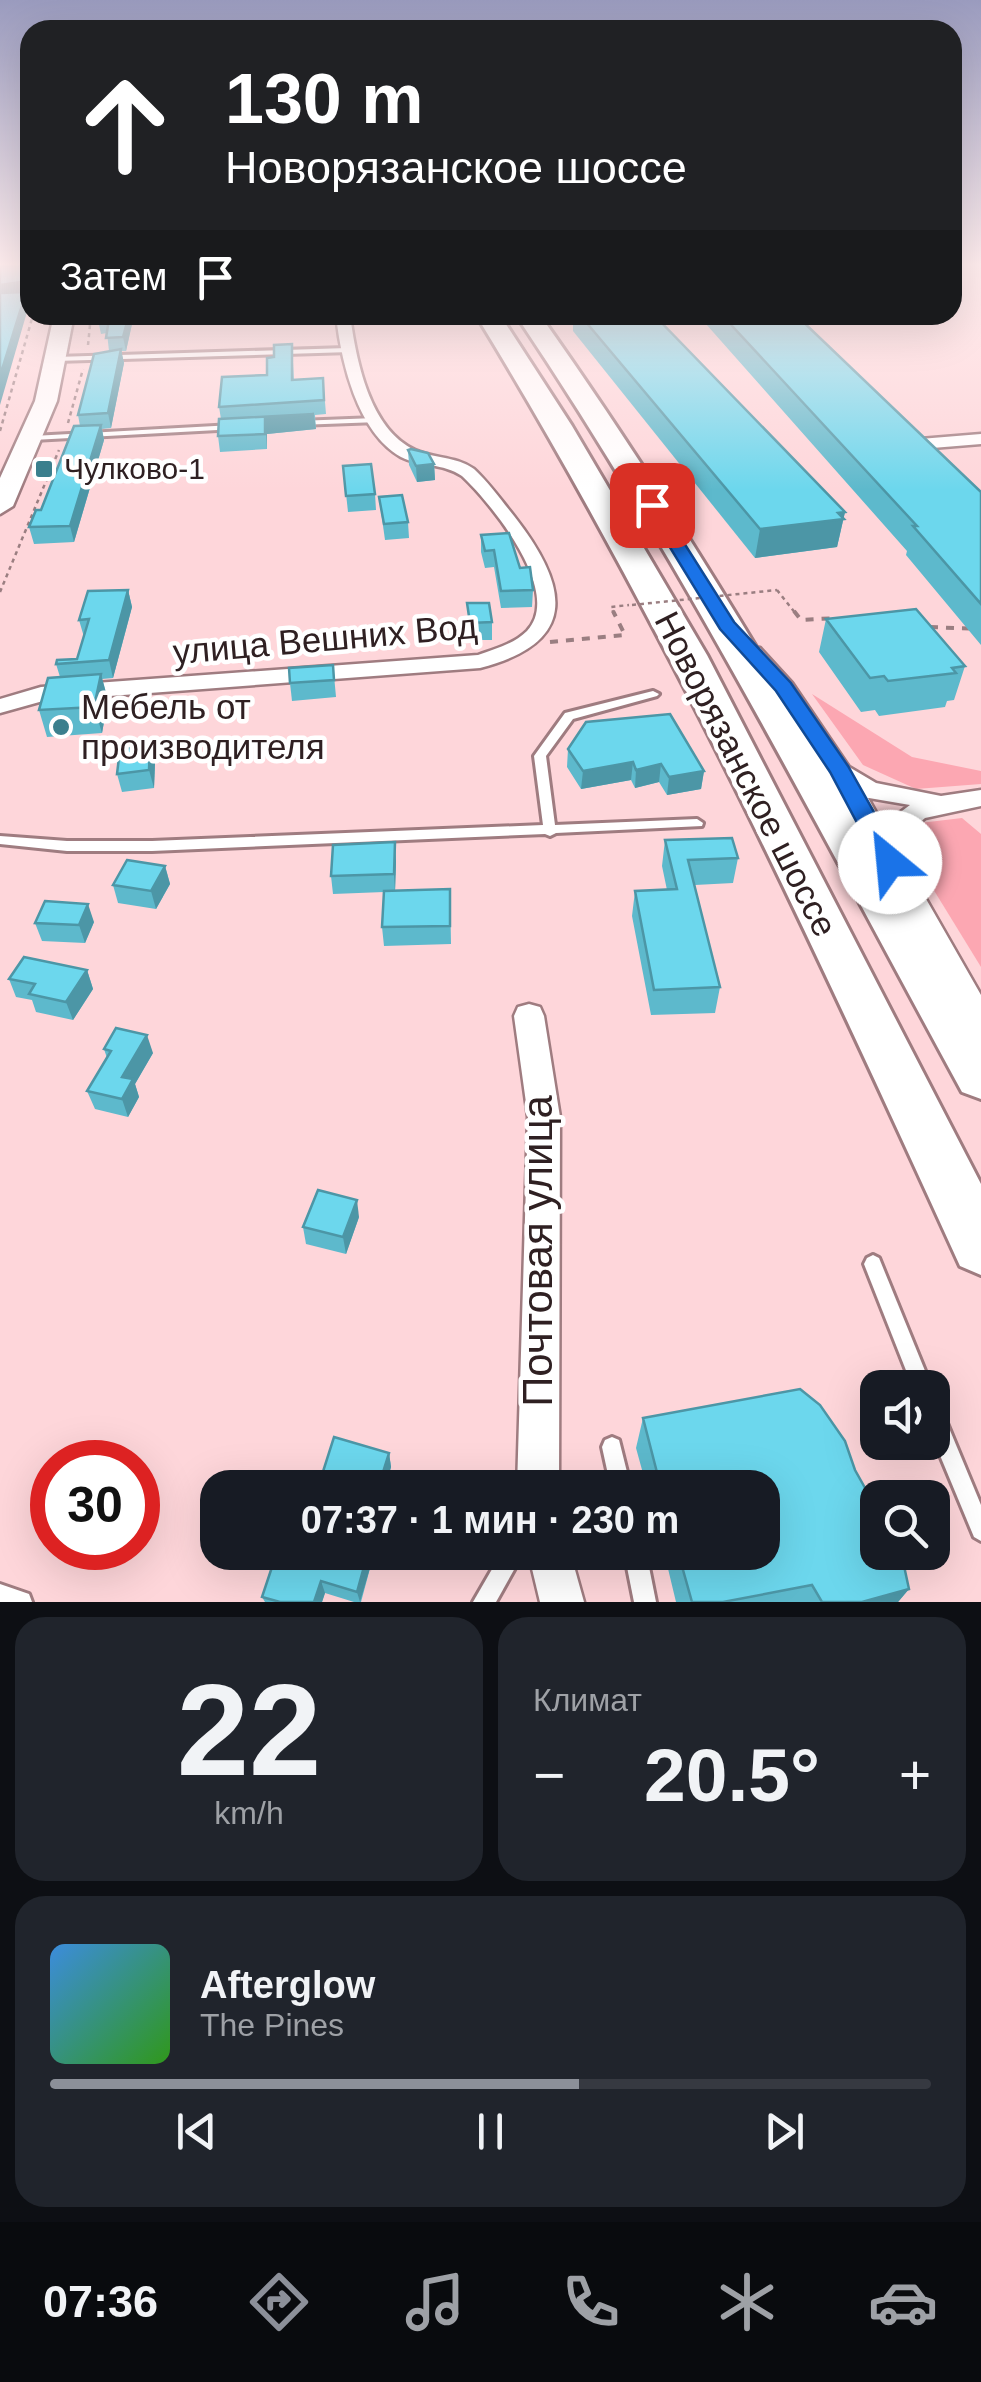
<!DOCTYPE html>
<html lang="ru">
<meta charset="utf-8">
<style>
body{margin:0;font-family:Arial,sans-serif;background:#20242c;color:#f1f3f6;height:100vh;display:flex;flex-direction:column;font-size:38px;white-space:nowrap}
*{box-sizing:border-box;margin:0}
p{font-size:32px;color:#9ea1a6}
.icon{flex:none;width:55px;height:55px;fill:none;stroke:currentColor;stroke-width:2;stroke-linecap:round;stroke-linejoin:round}
.map{position:relative;height:1602px;overflow:hidden}
.drawer{display:flex;flex-direction:column;gap:15px;padding:15px;background:#0d0f14;flex:1}
.drawer>*{flex:none}
.guide{position:absolute;left:20px;top:20px;width:942px;height:305px;border-radius:30px;box-shadow:0 10px 40px #0002;background:#202124;color:#fff;overflow:hidden}
.tools{position:absolute;left:860px;top:1370px;display:grid;gap:20px}
.tools a{display:grid;place-items:center;width:90px;height:90px;border-radius:20px;background:#171b24;box-shadow:0 10px 40px #0002;font-size:50px}
.speed{position:absolute;left:30px;top:1440px;display:flex;gap:20px;font-size:50px;font-weight:700;text-align:center}
.speed>*{display:grid;place-content:center;width:130px;height:130px;border-radius:50%;background:#171b24;box-shadow:0 10px 40px #0002;line-height:1}
.speed .limit{border:15px solid #d22;background:#fff;color:#111}
.pin{position:absolute;display:grid;place-items:center;width:85px;height:85px;color:#fff;margin:-42px;border-radius:20px;box-shadow:0 5px 15px #0006}
.me{position:absolute;width:110px;margin:-55px;rotate:332deg;stroke-linejoin:round;filter:drop-shadow(0 0 8px #0008)}
.turn{display:flex;align-items:center;gap:35px;height:210px;padding:0 40px;font-size:45px}
.turn .icon{width:130px;height:130px;stroke-width:2.5}
.turn b{display:block;font-size:70px;line-height:85px}
.then{display:flex;align-items:center;height:95px;padding:0 40px;background:#0003;gap:20px;font-size:38px}
.big{font-size:75px;font-weight:700;line-height:1.1}
.drawer .card{flex:1;display:flex;flex-direction:column;justify-content:center;gap:15px;min-width:0;padding:0 35px;border-radius:30px;background:#20242c}
.drawer .dial{align-items:center;gap:0}
.dial b{font-size:130px;line-height:1}
.song{display:flex;align-items:center;gap:30px}
.cover{width:120px;height:120px;border-radius:15px;background:linear-gradient(135deg,hsl(210 70% 55%),hsl(110 70% 35%))}
.played{height:10px;border-radius:5px;background:linear-gradient(90deg,#8c9099 60%,#363941 60%)}
.keys{display:flex;justify-content:space-around;direction:ltr}
.heat{display:flex;justify-content:space-between;align-items:center;font-size:55px;direction:ltr}
.drawer .tiles{flex:1;display:grid;gap:15px;grid-template-columns:1fr 1fr}
.card:last-child{grid-column:span 2}
.trip{position:absolute;left:200px;top:1470px;width:580px;height:100px;border-radius:30px;background:#171b24;box-shadow:0 10px 40px #0002;font-weight:700;line-height:100px;text-align:center}
.menu{display:flex;height:160px;justify-content:space-around;align-items:center;background:#090b0e;color:#9ea1a6}
.menu .icon{width:70px;height:70px}
.menu .current{color:#8c9099}
.menu b{font-size:45px;color:#f1f3f6}
.map>svg:first-child{display:block}
.green{fill:#fca7b2}
.lines{fill:none;stroke-linecap:round;stroke-linejoin:round}
.service-casing{stroke:#9f7c80;stroke-width:6}
.minor-casing{stroke:#9f7c80;stroke-width:5}
.secondary-casing{stroke:#9f7c80;stroke-width:5}
.trunk-casing{stroke:#9f7c80;stroke-width:6}
.path-far1{stroke:#9a7e81;stroke-width:2.5;stroke-dasharray:4 4;stroke-linecap:butt}
.path{stroke:#9a7e81;stroke-width:4;stroke-dasharray:8 8;stroke-linecap:butt}
.service{fill:#fff;fill-rule:evenodd}
.minor{fill:#fff;fill-rule:evenodd}
.secondary{fill:#fff;fill-rule:evenodd}
.trunk{fill:#fff;fill-rule:evenodd}
.path-bridge{stroke:#9a7e81;stroke-width:2.5;stroke-dasharray:4 4;stroke-linecap:butt}
.wall{fill:#5db9cc}
.shaded-wall{fill:#4c96a6}
.building{fill:#6cd7ed;stroke:#4c96a6;stroke-width:2.5}
.route{fill:#1a73e8;stroke:#114b97;stroke-width:2.5}
.poi-dot{fill:#3b7f8d;stroke:#fff;stroke-width:4}
.labels{text-anchor:middle;stroke-width:9;stroke-linejoin:round;paint-order:stroke}
.far-poi-label{font-size:30px;fill:#2f2022;stroke:#fff;text-anchor:start}
.street-label{font-size:35px;fill:#2f2022;stroke:#fff}
.poi-label{font-size:35px;fill:#2f2022;stroke:#fff;text-anchor:start}
.near-street-label{font-size:42px;fill:#2f2022;stroke:#fff}
</style>
<div class="map">
<svg width="981" height="1602" viewBox="0 0 981 1602">
<rect width="100%" height="100%" fill="#fed6da"/>
<g class="green">
<path d="M812,694l100,63 69,14v13l-65,5 -53,-24z"/>
<path d="M962,818l19,16v133l-70,-114 9,-30z"/>
</g>
<g class="lines">
<g class="service-casing">
<g id="service">
<path d="M347,348h3v4l-294,9 -4,-2 4,-2z"/>
<path d="M375,418h3v4l-80,3 -4,-2 4,-2z"/>
<path d="M233,425l4,2 -1,2 -203,11 -4,-2 4,-2z"/>
<path d="M653,691l6,3 -2,2 -84,23 -27,37 9,69 142,-6 6,4 -1,3 -146,7 -6,3 -5,-2 -393,17h-85l-67,-7v-8l67,5h85l391,-16 -9,-69 31,-43z"/>
<path d="M873,1255l6,3 53,130h-19l-49,-124 3,-6z"/>
<path d="M932,1401l7,3 42,101v36l-7,-4 -42,-101z"/>
<path d="M612,1437l7,3 12,48h-20l-9,-41 3,-7z"/>
<path d="M502,1552h22l-28,50h-23z"/>
<path d="M624,1552h22l10,50h-22z"/>
<path d="M0,1584l29,10 3,8h-32z"/>
</g>
</g>
<g class="minor-casing">
<g id="minor">
<path d="M336,315h14c6,44 19,114 65,135 20,9 41,6 59,19 15,14 27,31 40,47 54,69 67,126 -34,152l-437,33 -43,12v-14l41,-12 437,-32c17,-6 36,-11 49,-24 37,-39 -36,-128 -65,-155 -19,-13 -41,-9 -61,-19 -44,-25 -60,-96 -65,-142z"/>
<path d="M981,434v10l-61,5 -8,-5 8,-5z"/>
<path d="M752,647l8,1 32,35 57,84 27,16 65,13 40,-6v16l-56,12 -26,22 3,17 79,138v39l-11,-3 -141,-259 -53,-80 -35,-39zM868,798h1l41,7 -27,20z"/>
<path d="M529,1004l11,3 4,9 16,101 -1,371h-42l11,-371 -14,-101 4,-9z"/>
<path d="M528,1552h42l14,50h-44z"/>
</g>
</g>
<g class="secondary-casing">
<path id="secondary" d="M54,315h20l-17,86 -44,105 -13,8v-36l35,-77z"/>
</g>
<g class="trunk-casing">
<g id="trunk">
<path d="M476,315h24l72,111 135,229 274,529v91l-21,-9c-148,-325 -297,-646 -484,-951z"/>
<path d="M516,315h24c162,228 299,472 441,713v71l-19,-7c-143,-262 -279,-529 -446,-777z"/>
</g>
</g>
<g class="path-far1">
<path d="M88,345l3,-30"/>
<path d="M68,423l15,-54"/>
<path d="M0,431l33,-116"/>
<path d="M777,590l19,24"/>
<path d="M0,592l59,-142"/>
<path d="M614,614l-3,-7 18,-2"/>
</g>
<g class="path">
<path d="M794,611l7,9 36,-2"/>
<path d="M930,627l51,2"/>
<path d="M550,642l75,-7 -12,-24"/>
</g>
<use href="#service" class="service"/>
<use href="#minor" class="minor"/>
<use href="#secondary" class="secondary"/>
<use href="#trunk" class="trunk"/>
<path class="path-bridge" d="M632,605l145,-15"/>
</g>
<g class="wall">
<path d="M99,315h35l-8,36h-5l3,12 -13,65 -9,1 2,11 -30,102 -40,2 -5,-17 12,-17 39,-84 -2,-11 31,-64 -2,-18 -6,1 -3,-14z"/>
<path d="M573,315h81l191,197 -8,35 -82,11 -182,-227z"/>
<path d="M698,315h98l185,177v153l-75,-90 1,-4z"/>
<path d="M292,344l2,36 29,-2 3,36 -11,1 1,14 -49,5v15l-47,3 -2,-16 3,-17 -2,-12 48,-32 7,-18z"/>
<path d="M408,450l26,14 1,16 -18,2 -8,-17z"/>
<path d="M343,466l32,28 1,16 -28,2z"/>
<path d="M379,497l29,25 1,16 -24,2z"/>
<path d="M481,535l39,33 13,22 -1,17 -31,1 -7,-41 -9,1 -4,-16z"/>
<path d="M128,590l4,17 -19,71 -11,1 6,21 -6,33 -55,4 -8,-27 21,-33 -4,-13 21,-5 7,-22 -5,-17z"/>
<path d="M467,603l25,19v18h-22z"/>
<path d="M826,619l139,47 -11,34 -7,1 -2,6 -66,9 -4,-6 -14,2 -42,-60z"/>
<path d="M333,665l3,32 -44,4 -2,-18z"/>
<path d="M568,749l136,22 -3,18 -34,6 -8,-13 -24,6 -4,-8 -50,9 -14,-22z"/>
<path d="M155,763l-1,25 -32,4 -5,-18z"/>
<path d="M665,840l73,18 -5,25 -38,2 25,102 -5,26 -64,2 -19,-99 3,-25 32,-1 -5,-24z"/>
<path d="M396,861l-1,30 55,-2 1,55 -67,2 -2,-19 2,-35 -51,2 -2,-18z"/>
<path d="M165,866l5,18 -14,25 -38,-6 -5,-18z"/>
<path d="M94,922l-9,21 -43,-2 -7,-18z"/>
<path d="M87,970l6,19 -20,31 -37,-8 -4,-12 -16,-3 -7,-18z"/>
<path d="M104,1049l49,4 -18,31 4,13 -11,20 -33,-8 -8,-18 20,-33z"/>
<path d="M359,1217l-13,37 -40,-10 -3,-17z"/>
<path d="M800,1389l20,16 25,36 10,29 23,41v41h23l8,37 -11,13h-222l-12,-50h98v-64h-115l-11,-40 7,-30z"/>
<path d="M389,1453l2,14 -6,21h-64l-1,-7z"/>
<path d="M372,1561l-11,41h-7l-29,-9 -3,9h-57l-3,-5z"/>
</g>
<g class="shaded-wall">
<path d="M30,275v19l-4,1 3,10 -29,100v-120z"/>
<path d="M129,315h5l-8,36 -3,-14z"/>
<path d="M121,349l3,14 -13,65 -3,-15z"/>
<path d="M314,414l2,15 -49,5v15l-2,-30z"/>
<path d="M101,425l3,15 -30,102 -4,-16z"/>
<path d="M434,464l1,16 -18,2 -1,-16z"/>
<path d="M845,512l-8,35 -82,11 5,-29z"/>
<path d="M128,590l4,17 -19,71 -4,-18z"/>
<path d="M101,674l7,26 -6,33 -8,-26z"/>
<path d="M150,746l5,17 -1,25 -5,-18z"/>
<path d="M633,762l-2,18 -50,9 2,-18z"/>
<path d="M661,764l-2,18 -24,6 1,-18z"/>
<path d="M704,771l-3,18 -34,6 2,-18z"/>
<path d="M395,842l1,19 -1,31 -1,-18z"/>
<path d="M165,866l5,18 -14,25 -5,-18z"/>
<path d="M88,904l6,18 -9,21 -6,-18z"/>
<path d="M87,970l6,19 -20,31 -7,-18z"/>
<path d="M147,1035l6,18 -18,31 4,13 -11,20 -6,-18v-22z"/>
<path d="M357,1200l2,17 -13,37 -3,-17z"/>
<path d="M389,1453l2,14 -6,21h-7z"/>
<path d="M368,1552h3l1,9 -12,41 -3,-10z"/>
<path d="M321,1581l4,12 -3,9h-8z"/>
<path d="M909,1589l-11,13h-36z"/>
</g>
<g class="building">
<path d="M0,266h30l-2,15 -28,4z"/>
<path d="M26,292l-26,84v-83z"/>
<path d="M99,315h30l-6,22 -17,1 3,-19 -11,1z"/>
<path d="M580,315h74l191,197 -7,1 6,6 -84,10z"/>
<path d="M722,315h74l185,177v112l-68,-78h4z"/>
<path d="M292,344v36l31,-2 1,22 -105,7 3,-30 45,-2v-17l7,-1v-12z"/>
<path d="M121,349l-13,64 -30,2 16,-61z"/>
<path d="M314,414l-49,5v15l-47,2 1,-17z"/>
<path d="M101,425l-31,101 -41,1 7,-17h5l33,-84z"/>
<path d="M411,449l17,4 6,11 -18,2 -8,-16z"/>
<path d="M371,464l4,30 -29,2 -3,-30z"/>
<path d="M402,495l6,27 -24,2 -5,-27z"/>
<path d="M509,533l11,35 10,-1 3,23 -32,1 -7,-41 -9,1 -4,-16z"/>
<path d="M128,590l-19,70 -53,4 1,-4 20,-1 12,-40 -10,1 9,-29z"/>
<path d="M467,603h22l3,19 -22,1z"/>
<path d="M916,609l49,57 -13,2 4,5 -68,8 -4,-5 -14,2 -44,-59z"/>
<path d="M333,665l1,15 -44,3 -1,-15z"/>
<path d="M101,674l-7,33 -55,3 9,-32z"/>
<path d="M670,714l34,57 -35,6 -8,-13 -25,6 -3,-8 -50,9 -15,-22 18,-27z"/>
<path d="M150,746l-1,24 -32,4 3,-25z"/>
<path d="M732,838l6,20 -50,2 32,127 -66,3 -19,-99 42,-2 -12,-49z"/>
<path d="M395,842l-1,32 -63,2 2,-31z"/>
<path d="M127,860l38,6 -14,25 -38,-6z"/>
<path d="M450,889v37l-68,1 2,-36z"/>
<path d="M45,901l43,3 -9,21 -44,-2z"/>
<path d="M24,957l63,13 -21,32 -37,-8 6,-10 -26,-5z"/>
<path d="M116,1028l31,7 -25,42 11,2 -11,20 -35,-8 24,-40 -7,-2z"/>
<path d="M318,1190l39,10 -14,37 -40,-10z"/>
<path d="M800,1389l20,16 25,36 10,29 23,41v41h23l8,37 -47,13h-40l-10,-17 -89,17h-31l-14,-50h84v-64h-101l-18,-70z"/>
<path d="M334,1437l55,16 -11,35h-38l-20,-7z"/>
<path d="M277,1552h91l-11,40 -36,-11 -7,21h-34l-18,-5z"/>
</g>
<linearGradient id="sky" x2="0" y2="1"><stop stop-color="#9a9bbe"/><stop offset="0.54" stop-color="#ffedee"/><stop offset="1" stop-color="#ffedee" stop-opacity="0"/></linearGradient>
<rect width="981" height="490" fill="url(#sky)"/>
<path class="route" d="M652,500l8,5 74,117 57,61 57,83 54,96 -4,6h-17l-51,-96 -54,-81 -56,-62 -76,-124z"/>
<g class="poi-dot">
<rect x="34" y="459" width="20" height="20" rx="5"/>
<circle cx="61" cy="727" r="10"/>
</g>
<g class="labels">
<g class="far-poi-label">
<text x="64" y="479">Чулково-1</text>
</g>
<g class="street-label">
<text transform="translate(325 639) rotate(-5)" y="12">улица Вешних Вод</text>
<text transform="translate(746 774) rotate(63)" y="12">Новорязанское шоссе</text>
</g>
<g class="poi-label">
<text x="81" y="719">Мебель от<tspan x="81" dy="40">производителя</tspan></text>
</g>
<g class="near-street-label">
<text transform="translate(537 1251) rotate(-90)" y="15">Почтовая улица</text>
</g>
</g>
</svg>
<div class="tools">
<a><svg class="icon" aria-label="sound" viewBox="0 0 24 24"><path d="M4 9h4l5-4v14l-5-4H4zM17 9q2 3 0 6"/></svg></a>
<a><svg class="icon" aria-label="search" viewBox="0 0 24 24"><circle cx="10" cy="10" r="6"/><path d="M15 15l6 6"/></svg></a>
</div>
<div class="speed"><div class="limit">30</div></div>
<div class="pin" style="left:652px;top:505px;background:#d93025"><svg class="icon" aria-label="arrive" viewBox="0 0 24 24"><path d="M6 21V4h12l-3 4 3 4H6"/></svg></div>
<svg class="me" style="left:890px;top:862px" viewBox="-20 -20 40 40"><circle r="19" fill="#fff"/><path d="M0-13L10 11 0 6-10 11z" fill="#1a73e8"/></svg>
<div class="trip">07:37 · 1 мин · 230 m</div>
<div class="guide">
<div class="turn"><svg class="icon" aria-label="ahead" viewBox="0 0 24 24"><path d="M12 20V5M6 11l6-6 6 6"/></svg><div><b>130 m</b>Новорязанское шоссе</div></div>
<div class="then">Затем<svg class="icon" aria-label="arrive" viewBox="0 0 24 24"><path d="M6 21V4h12l-3 4 3 4H6"/></svg></div>
</div>
</div>
<section class="drawer">
<div class="tiles">
<div class="card dial"><b>22</b><p>km/h</p></div>
<div class="card"><p>Климат</p>
<div class="heat"><a>−</a><b class="big">20.5°</b><a>+</a></div>
</div>
<div class="card">
<div class="song"><i class="cover"></i><div><b>Afterglow</b><p>The Pines</p></div></div>
<div class="played"></div>
<div class="keys"><svg class="icon" aria-label="previous" viewBox="0 0 24 24"><path d="M18 5L8 12l10 7zM5 5v14"/></svg><svg class="icon" aria-label="pause" viewBox="0 0 24 24"><path d="M8 5v14M16 5v14"/></svg><svg class="icon" aria-label="next" viewBox="0 0 24 24"><path d="M6 5l10 7-10 7zM19 5v14"/></svg></div>
</div>
</div>
</section>
<nav class="menu">
<b>07:36</b>
<svg class="icon current" aria-label="directions" viewBox="0 0 24 24"><path d="M12 3l9 9-9 9-9-9zM9 14v-3h6M13 9l2 2-2 2"/></svg>
<svg class="icon" aria-label="music" viewBox="0 0 24 24"><path d="M9 18V5l10-2v13"/><circle cx="6" cy="18" r="3"/><circle cx="16" cy="16" r="3"/></svg>
<svg class="icon" aria-label="phone" viewBox="0 0 24 24"><path d="M5 4h4l2 5-3 2q2 4 5 5l2-3 5 2v4C11 20 4 13 5 4z"/></svg>
<svg class="icon" aria-label="climate" viewBox="0 0 24 24"><path d="M12 3v18M4 7l16 10M4 17L20 7"/></svg>
<svg class="icon" aria-label="car" viewBox="0 0 24 24"><path d="M5 17H2v-5l4-1 3-4h7l3 4 3 1v5h-3M9 17h6M6 11h13"/><circle cx="7" cy="17" r="2"/><circle cx="17" cy="17" r="2"/></svg>
</nav>
